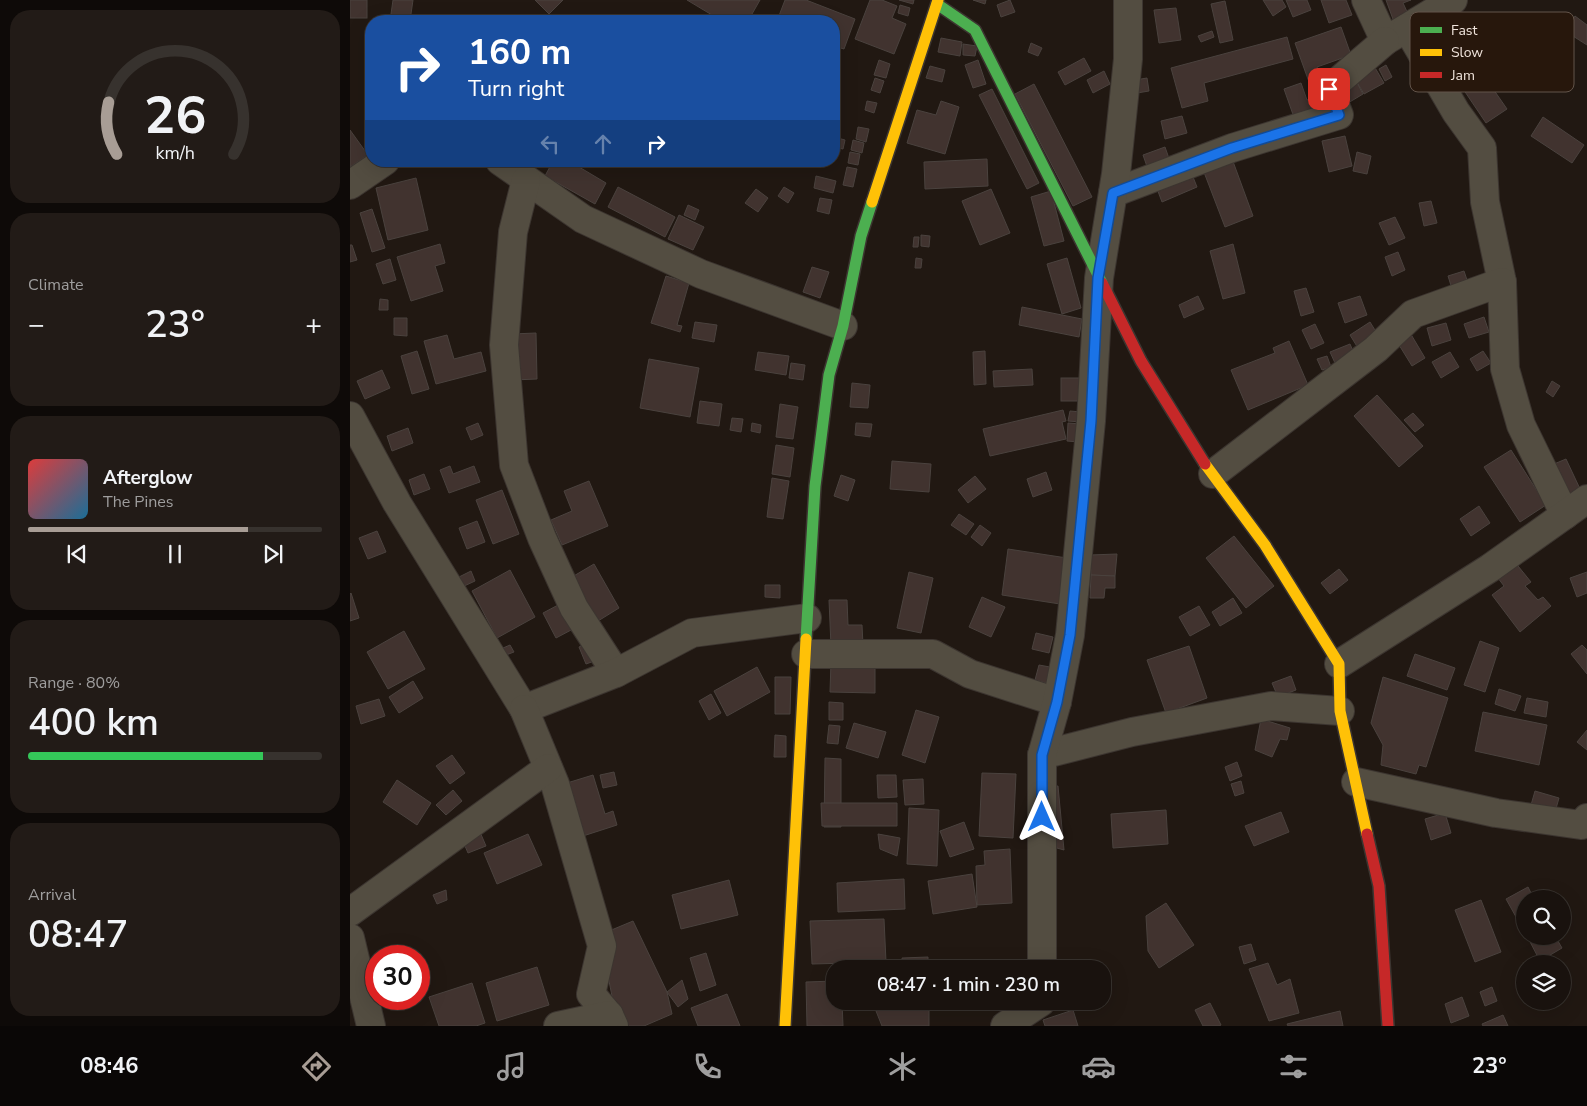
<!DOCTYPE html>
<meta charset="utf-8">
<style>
body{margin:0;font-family:"Nunito Sans",sans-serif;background:#221b17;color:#f1f3f6;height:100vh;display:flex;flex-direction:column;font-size:19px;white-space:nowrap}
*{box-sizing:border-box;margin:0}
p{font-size:16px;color:#9f9e9e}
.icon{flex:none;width:28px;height:28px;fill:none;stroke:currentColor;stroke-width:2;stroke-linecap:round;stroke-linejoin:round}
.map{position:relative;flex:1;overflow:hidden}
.details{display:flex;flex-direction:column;gap:10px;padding:10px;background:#0e0a08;width:350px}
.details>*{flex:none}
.banner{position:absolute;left:15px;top:15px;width:475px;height:152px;border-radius:20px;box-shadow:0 5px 20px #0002,0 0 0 1px #37322e;background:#1a4fa0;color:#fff;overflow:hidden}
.buttons{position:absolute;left:1166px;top:890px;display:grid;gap:10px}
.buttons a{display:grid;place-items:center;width:55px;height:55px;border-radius:50%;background:#19120e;box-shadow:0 5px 20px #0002,0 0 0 1px #37322e;font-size:25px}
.speed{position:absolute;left:15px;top:945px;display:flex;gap:10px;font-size:25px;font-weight:700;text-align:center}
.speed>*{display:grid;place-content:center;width:65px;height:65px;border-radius:50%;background:#19120e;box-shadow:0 5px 20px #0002,0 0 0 1px #37322e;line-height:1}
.speed .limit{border:8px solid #d22;background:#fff;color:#111}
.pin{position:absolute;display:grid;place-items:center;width:42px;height:42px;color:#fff;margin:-21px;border-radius:10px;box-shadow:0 2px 8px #0006}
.me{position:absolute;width:55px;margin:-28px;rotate:0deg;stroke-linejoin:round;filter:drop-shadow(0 0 4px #0008)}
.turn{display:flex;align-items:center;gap:18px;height:105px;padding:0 20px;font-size:22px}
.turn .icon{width:65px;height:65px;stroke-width:2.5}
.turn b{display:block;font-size:35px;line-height:42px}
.lanes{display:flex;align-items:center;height:48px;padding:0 20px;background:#0003;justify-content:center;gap:25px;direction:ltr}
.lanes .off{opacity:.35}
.big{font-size:38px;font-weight:600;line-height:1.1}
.details .tile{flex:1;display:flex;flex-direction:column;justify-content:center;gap:8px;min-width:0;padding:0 18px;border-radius:20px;background:#221b17}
.details .dial{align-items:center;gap:0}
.dial svg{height:130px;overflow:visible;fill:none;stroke:#37322e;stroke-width:7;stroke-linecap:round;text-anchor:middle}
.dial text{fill:#f1f3f6;stroke:none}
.song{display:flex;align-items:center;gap:15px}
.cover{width:60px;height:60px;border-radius:8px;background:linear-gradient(135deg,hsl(0 70% 55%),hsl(200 70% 35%))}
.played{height:5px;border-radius:2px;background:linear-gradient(90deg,#a89d95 75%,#37322e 75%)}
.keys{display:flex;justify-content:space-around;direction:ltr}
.heat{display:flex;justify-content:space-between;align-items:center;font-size:28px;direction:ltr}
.charge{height:8px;border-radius:4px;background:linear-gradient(90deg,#34c759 80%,#37322e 0)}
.trip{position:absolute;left:476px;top:960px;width:285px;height:50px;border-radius:20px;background:#19120e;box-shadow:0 5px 20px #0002,0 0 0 1px #37322e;font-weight:600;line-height:50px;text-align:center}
.tab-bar{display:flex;height:80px;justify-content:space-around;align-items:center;background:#0a0706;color:#9f9e9e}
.tab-bar .icon{width:35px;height:35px}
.tab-bar .current{color:#a89d95}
.tab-bar b{font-size:22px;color:#f1f3f6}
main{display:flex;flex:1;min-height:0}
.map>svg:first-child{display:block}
.building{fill:#41332f;stroke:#4a423e}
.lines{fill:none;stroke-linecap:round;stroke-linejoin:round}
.street-casing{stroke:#3c3530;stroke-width:30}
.fast-casing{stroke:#3c3530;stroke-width:14}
.slow-casing{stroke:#3c3530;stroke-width:14}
.jam-casing{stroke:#3c3530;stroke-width:14}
.street{stroke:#534d41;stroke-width:28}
.fast{stroke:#4caf50;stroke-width:11}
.slow{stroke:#ffc107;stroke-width:11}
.jam{stroke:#c62828;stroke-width:11}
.route-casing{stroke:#114b97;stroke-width:12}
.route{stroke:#1a73e8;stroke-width:9}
.key{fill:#27170c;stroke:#63544a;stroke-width:1}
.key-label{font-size:14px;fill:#f0e4dc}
</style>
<main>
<section class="details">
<div class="tile dial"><svg viewBox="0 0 100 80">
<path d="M14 69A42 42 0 1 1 86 69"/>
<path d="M14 69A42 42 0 0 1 9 37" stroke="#a89d95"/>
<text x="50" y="56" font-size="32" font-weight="700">26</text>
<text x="50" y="72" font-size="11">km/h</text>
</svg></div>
<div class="tile"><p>Climate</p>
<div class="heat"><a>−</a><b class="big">23°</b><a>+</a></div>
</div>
<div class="tile">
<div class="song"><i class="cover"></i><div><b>Afterglow</b><p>The Pines</p></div></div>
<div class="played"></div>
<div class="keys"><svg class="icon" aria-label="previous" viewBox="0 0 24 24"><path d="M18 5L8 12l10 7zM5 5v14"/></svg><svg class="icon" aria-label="pause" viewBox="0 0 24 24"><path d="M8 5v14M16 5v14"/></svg><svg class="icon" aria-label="next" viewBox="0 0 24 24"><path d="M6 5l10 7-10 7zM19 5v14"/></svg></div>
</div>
<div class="tile"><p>Range · 80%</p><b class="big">400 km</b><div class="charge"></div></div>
<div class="tile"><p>Arrival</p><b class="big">08:47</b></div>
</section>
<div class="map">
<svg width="1237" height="1026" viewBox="0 0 1237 1026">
<rect width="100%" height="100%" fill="#211812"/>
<g class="building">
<rect x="0" y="0" width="17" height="18"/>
<path d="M43,0h20l-3,21h-20z"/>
<path d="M185,0h28l-14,14z"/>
<path d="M337,0h73l-12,21h-26z"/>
<path d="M435,0h21l49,19 -11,30 -10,-3v-25h-57z"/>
<path d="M520,0h12l15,6 -5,12 14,6 -12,30 -39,-15z"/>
<path d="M549,0h15l-1,4z"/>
<path d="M623,0h13l-1,4z"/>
<path d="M660,0l5,12 -14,5 -4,-12z"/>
<path d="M913,0h19l4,7 -13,9z"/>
<path d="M936,0h21l4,10 -18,7z"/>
<path d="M971,0h25l6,15 -23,8z"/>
<path d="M1036,0h25l-8,3 6,13 -15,6z"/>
<path d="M875,1l8,39 -13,3 -9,-39z"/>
<path d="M550,5l10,3 -2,8 -10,-3z"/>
<path d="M826,8l5,32 -22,3 -5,-33z"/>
<path d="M1225,16l12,9v20l-22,-14z"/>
<path d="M991,27l10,28 -34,12 4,11 -12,4 -14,-39z"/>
<path d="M862,31l2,6 -13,5 -3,-6z"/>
<path d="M937,37l6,22 -89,24 4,18 -26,7 -11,-40z"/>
<path d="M591,38l21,4 -2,14 -22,-4z"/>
<path d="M681,43l11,5 -4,8 -10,-4z"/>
<path d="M613,44l14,2 -2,10 -12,-1z"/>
<path d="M1121,57l36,52 -21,14 -35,-52z"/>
<path d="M734,58l7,13 -26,14 -7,-13z"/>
<path d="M529,60l11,4 -4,14 -12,-3z"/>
<path d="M628,60l8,24 -13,4 -8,-23z"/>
<path d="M1036,65l6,12 -7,4 -6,-12z"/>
<path d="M580,66l15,4 -3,12 -16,-4z"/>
<path d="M1024,66l10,17 -20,11 -10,-17z"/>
<path d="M754,71l6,13 -17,9 -6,-13z"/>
<path d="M525,78l9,3 -4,12 -9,-3z"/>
<path d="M797,78l2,13 -12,2 -2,-13z"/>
<path d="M951,83l6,17 6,-2 6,17 -23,8 -12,-34z"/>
<path d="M1007,83l6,11 -15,9 -7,-11z"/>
<path d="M684,84l58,113 -19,9 -58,-112z"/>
<path d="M642,89l47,94 -12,6 -48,-94z"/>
<path d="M517,101l10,2 -3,10 -9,-3z"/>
<path d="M591,101l18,6 -14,47 -38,-11 10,-33 19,5z"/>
<path d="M832,116l5,17 -22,6 -4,-18z"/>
<path d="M1193,117l41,28 -12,18 -41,-27z"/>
<path d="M508,127l11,2 -3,13 -10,-3z"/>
<path d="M0,130l18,25 -18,12z"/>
<path d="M995,136l7,30 -23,6 -7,-31z"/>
<path d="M484,137l11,3 -2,9 -9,-2z"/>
<path d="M503,140l11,3 -2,10 -11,-3z"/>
<path d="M815,147l7,20 -22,8 -7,-20z"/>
<path d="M500,152l10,2 -2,11 -10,-2z"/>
<path d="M1007,152l14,4 -4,18 -14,-3z"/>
<path d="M881,156l22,60 -28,11 -23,-60z"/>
<path d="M637,159l1,27 -63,3 -1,-27z"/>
<path d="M203,161h16l37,22 -11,21 -50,-28z"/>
<path d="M497,167l10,2 -4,18 -10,-2z"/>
<path d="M841,172l6,15 -35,15 -6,-16z"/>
<path d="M466,176l20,5 -3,12 -19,-5z"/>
<path d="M66,178l12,52 -40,10 -12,-52z"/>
<path d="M268,187l57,30 -10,20 -57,-30z"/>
<path d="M434,187l10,6 -6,10 -10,-7z"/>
<path d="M406,189l12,9 -10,14 -13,-9z"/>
<path d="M641,189l19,44 -30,12 -18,-44z"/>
<path d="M701,191l13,50 -20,5 -13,-49z"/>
<path d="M470,198l12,2 -3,14 -12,-3z"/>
<path d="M1081,201l6,22 -13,3 -5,-23z"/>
<path d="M338,205l11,5 -4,10 -11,-5z"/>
<path d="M22,209l13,39 -13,4 -12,-39z"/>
<path d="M329,215l25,12 -11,23 -25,-11z"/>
<path d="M1045,217l10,21 -16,7 -10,-22z"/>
<path d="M571,235l9,1 -1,11 -8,-1z"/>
<path d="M564,237h5l-1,10h-5z"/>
<path d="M90,244l5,19 -10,3 8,25 -32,10 -14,-44z"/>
<path d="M883,244l12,49 -22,6 -13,-48z"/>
<path d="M0,245h2l5,15 -7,2z"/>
<path d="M1048,252l7,18 -13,6 -7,-19z"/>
<path d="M566,258l6,1 -1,9h-6z"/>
<path d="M717,258l14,50 -19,6 -15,-50z"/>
<path d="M40,259l6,21 -13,4 -7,-20z"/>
<path d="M462,267l17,5 -9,26 -17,-6z"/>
<path d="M1114,271l5,15 -16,6 -5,-16z"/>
<path d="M316,276l23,7 -12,42 5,1 -2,6 -29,-9z"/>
<path d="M956,288l8,24 -13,4 -7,-25z"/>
<path d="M848,296l6,13 -20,9 -5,-13z"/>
<path d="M1010,296l7,19 -22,8 -7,-20z"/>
<path d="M30,299l8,1v10h-9z"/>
<path d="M672,307l60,12 -3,18 -60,-12z"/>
<path d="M1134,317l5,15 -20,6 -5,-14z"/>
<path d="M44,318h13v18l-13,-1z"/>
<path d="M345,322l22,3 -3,17 -22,-4z"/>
<path d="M1020,322l8,13 -20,13 -8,-13z"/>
<path d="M1096,323l5,17 -19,6 -5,-18z"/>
<path d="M965,324l9,19 -13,6 -9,-19z"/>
<path d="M1059,331l16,27 -13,8 -16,-26z"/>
<path d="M186,333l1,46 -24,1 -1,-46z"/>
<path d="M97,335l7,24 27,-7 5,19 -50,13 -12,-43z"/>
<path d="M939,341l19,44 -60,25 -17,-40 44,-17 -2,-5z"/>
<path d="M1000,344l5,12 -20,7 -5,-11z"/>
<path d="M67,351l12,38 -17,5 -11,-38z"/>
<path d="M635,351l1,33 -12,1 -1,-33z"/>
<path d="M1133,351l8,12 -14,8 -7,-12z"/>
<path d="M408,352l31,4 -3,19 -31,-5z"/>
<path d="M1100,352l9,15 -18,11 -9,-16z"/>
<path d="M977,356l4,11 -9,3 -5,-11z"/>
<path d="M299,359l50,9 -9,49 -50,-9z"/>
<path d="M441,363l14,2 -2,15 -14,-2z"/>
<path d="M682,369l1,16 -39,2 -1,-16z"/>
<path d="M32,370l8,18 -25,11 -8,-18z"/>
<rect x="711" y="378" width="20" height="23"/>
<path d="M1202,381l8,5 -7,11 -7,-5z"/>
<path d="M502,383l18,2 -2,23 -18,-1z"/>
<path d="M1027,395l46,51 -24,21 -45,-51z"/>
<path d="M350,401l22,3 -3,22 -22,-3z"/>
<path d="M430,404l18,3 -5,32 -17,-2z"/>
<path d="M713,410l3,11 -4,1 4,17 -76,17 -7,-27z"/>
<path d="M720,411l11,1v10l-13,-1z"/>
<path d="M1063,413l11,12 -9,7 -11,-12z"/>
<path d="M382,418l11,1 -2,13 -11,-2z"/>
<path d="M128,423l5,12 -12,5 -5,-12z"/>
<path d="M402,423l9,2 -1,8 -9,-2z"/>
<path d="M506,423l16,1 -2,13 -15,-2z"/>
<path d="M718,423l13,1 -2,18 -12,-1z"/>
<path d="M58,428l5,15 -21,8 -5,-15z"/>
<path d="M426,445l18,3 -4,29 -18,-3z"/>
<path d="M1161,450l35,55 -26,17 -36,-55z"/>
<path d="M1216,459l15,32 -13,6 -14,-33z"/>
<path d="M542,461l39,3 -2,28 -39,-3z"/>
<path d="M100,466l3,8 21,-8 6,16 -31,11 -9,-23z"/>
<path d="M696,472l6,18 -19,7 -6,-18z"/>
<path d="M74,474l6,15 -16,6 -5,-15z"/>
<path d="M491,475l14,5 -7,21 -14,-5z"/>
<path d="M625,476l11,13 -18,14 -10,-13z"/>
<path d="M422,478l17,3 -6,38 -16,-2z"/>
<path d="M239,481l19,45 -46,19 -11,-25 21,-9 -8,-20z"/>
<path d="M152,490l17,44 -26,10 -17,-44z"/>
<path d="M1129,506l11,17 -19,13 -11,-17z"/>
<path d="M609,514l15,10 -8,11 -15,-10z"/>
<path d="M127,521l8,21 -18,7 -8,-21z"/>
<path d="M630,525l11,8 -9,13 -11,-9z"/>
<path d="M27,531l9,21 -18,7 -9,-21z"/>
<path d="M884,536l40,50 -28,22 -40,-50z"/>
<path d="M658,549l59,9 -7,46 -58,-9z"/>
<path d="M767,554l-2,22 -24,-1 -1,-20z"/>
<path d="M1164,561l17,21 -6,4 13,14 5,-3 8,9 -31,26 -28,-37 12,-9 -9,-12z"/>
<path d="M244,564l25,44 -21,13 -26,-44z"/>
<path d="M989,569l9,11 -18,14 -9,-11z"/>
<path d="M160,570l25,47 -38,21 -25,-47z"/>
<path d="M121,571l4,10 -13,6 -5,-9z"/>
<path d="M559,572l24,6 -12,55 -24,-5z"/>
<path d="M1237,572v21l-10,4 -7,-19z"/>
<path d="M741,575l24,1v12h-10l-1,10h-14z"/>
<path d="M415,585h15v13l-15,-1z"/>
<path d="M1,593l8,25 -9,3v-27z"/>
<path d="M632,597l23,10 -14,30 -22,-10z"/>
<path d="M883,598l9,15 -22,13 -8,-14z"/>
<path d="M479,600h18l1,25h14l1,20 -32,1z"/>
<path d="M210,604l13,25 -17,9 -13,-25z"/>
<path d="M849,606l11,19 -20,11 -11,-19z"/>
<path d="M54,631l21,38 -37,20 -21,-37z"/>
<path d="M686,633l17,4 -4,16 -17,-4z"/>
<path d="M1130,641l19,7 -14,44 -21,-7z"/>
<path d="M240,642l7,18 -11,4 -7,-17z"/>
<path d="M160,645l4,7 -8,3 -3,-7z"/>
<path d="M1232,645l5,5v24l-16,-20z"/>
<path d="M839,646l18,52 -41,15 -19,-53z"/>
<path d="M1065,654l40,14 -8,22 -40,-14z"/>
<path d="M481,662l44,2v29l-45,-1z"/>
<path d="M689,665l11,2 -4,16 -11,-3z"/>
<path d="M407,667l13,25 -43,24 -13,-25z"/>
<path d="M941,676l5,14 -18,7 -6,-14z"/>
<path d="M425,677h16l-1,37h-15z"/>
<path d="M1033,677l65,21 -22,69 -7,-2 -3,9 -35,-9 2,-20 -12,-22z"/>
<path d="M63,681l10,17 -24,15 -10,-16z"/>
<path d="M1149,689l22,7 -6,15 -20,-7z"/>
<path d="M361,694l10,19 -12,7 -10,-19z"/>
<path d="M1177,698l21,4 -2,15 -22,-4z"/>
<path d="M29,699l6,17 -24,8 -5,-18z"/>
<path d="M479,702l14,1v17h-14z"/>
<path d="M566,710l23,7 -14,46 -23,-8z"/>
<path d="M1133,712l64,13 -8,40 -64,-14z"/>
<path d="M911,719l29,9 -3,12 -7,-1 -8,18 -17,-7z"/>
<path d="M504,723l32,9 -8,26 -32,-10z"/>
<path d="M479,725l11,1 -2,18 -11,-1z"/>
<path d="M1237,730v20l-10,-8z"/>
<path d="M425,735l11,1v21h-12z"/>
<path d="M102,755l13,18 -15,11 -14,-18z"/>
<path d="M475,758l16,1v68h-17z"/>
<path d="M887,762l5,14 -12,5 -5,-14z"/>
<path d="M264,772l3,13 -14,3 -3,-13z"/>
<path d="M632,773l34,1 -3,64 -34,-2z"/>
<path d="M243,775l12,39 8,-3 4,14 -34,11 -16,-53z"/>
<path d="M527,775h19l1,22 -19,1z"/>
<path d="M573,779l1,25 -19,1 -2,-25z"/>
<path d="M47,780l34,23 -14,22 -34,-23z"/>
<path d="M891,781l3,12 -9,3 -4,-12z"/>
<path d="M708,786l6,64 -25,-7 -5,-55z"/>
<path d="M103,790l9,11 -16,14 -10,-10z"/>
<path d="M1185,791l24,7 -4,14 -24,-7z"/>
<path d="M471,803h76v23h-75z"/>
<path d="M559,808l30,2 -2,56 -30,-2z"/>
<path d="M816,810l2,34 -55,4 -2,-34z"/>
<path d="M931,812l8,20 -35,14 -9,-20z"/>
<path d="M1095,813l6,20 -20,7 -6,-21z"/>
<path d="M614,822l10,27 -24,8 -10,-26z"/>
<path d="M130,832l6,14 -18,7 -6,-14z"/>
<path d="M178,834l14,31 -45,19 -13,-31z"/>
<path d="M528,834l22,4 -3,18 -17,-7z"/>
<path d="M660,849l2,54 -35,2 -1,-39 9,-1 -1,-14z"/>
<path d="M622,874l5,33 -44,7 -5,-33z"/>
<path d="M554,879l1,30 -67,3 -1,-29z"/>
<path d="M379,880l9,35 -57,14 -9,-34z"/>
<path d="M1178,887l6,12h-9v34l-19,-34z"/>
<path d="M96,890l1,10 -10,4 -4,-9z"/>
<path d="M1131,900l20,52 -26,10 -20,-52z"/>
<path d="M816,903l28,42 -35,23 -11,-17 -2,-35z"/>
<path d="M534,919l2,43 -74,2 -2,-43z"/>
<path d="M283,921l34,71 5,22 -28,12h-26l-16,-80 -12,-7z"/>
<path d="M1177,936h28l7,12 -22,13z"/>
<path d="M901,944l5,16 -12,4 -5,-17z"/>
<path d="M356,953l10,32 -16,6 -10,-33z"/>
<path d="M578,957v12h-25l-1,-11z"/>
<path d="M587,960l61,5v4h-62z"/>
<path d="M918,963l9,22 13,-6 9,34 -30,8 -20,-52z"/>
<path d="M187,967l12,38 -52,16 -11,-38z"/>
<path d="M332,980l6,19 -10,8 -11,-15z"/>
<path d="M485,981v20h7l1,25h-36l-1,-44z"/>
<path d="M122,983l13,40 -9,3h-37l-10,-29z"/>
<path d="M1142,987l5,14 -12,5 -5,-14z"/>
<path d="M377,994l13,32h-42l-7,-18z"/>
<path d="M1112,997l7,19 -18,7 -6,-19z"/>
<path d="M552,1001h27v25h-47l-6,-15z"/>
<path d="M860,1003l11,22 -2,1h-16l-8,-16z"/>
<path d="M723,1010l5,16h-33l-2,-6z"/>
<path d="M990,1011l3,15h-55l-1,-2z"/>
<path d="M1153,1015l5,11h-25l-1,-2z"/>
</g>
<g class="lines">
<g class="street-casing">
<g id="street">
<path d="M1016,0l19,41 68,-41"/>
<path d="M1057,28l49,84 26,36 3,54 17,80"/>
<path d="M150,161l83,58 118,55 142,52"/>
<path d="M176,180l-13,52 -9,113 10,120 28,73 32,70 42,65"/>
<path d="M0,185l35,-24"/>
<path d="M763,193l119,-45 107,-33 -10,-26 56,-48"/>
<path d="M0,416l47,87 127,206 92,-36 76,-40 115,-15"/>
<path d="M863,474l163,-125 37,-35 89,-32 3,87 16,56 44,90"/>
<path d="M456,654h127l37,20 87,28"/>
<path d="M989,664l151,-96 97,-69"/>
<path d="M174,709l31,75 47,162 -11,48 18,21 5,11"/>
<path d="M692,755l90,-23 139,-26 69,5"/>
<path d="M1006,782l140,31 85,12 6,-7"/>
<path d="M0,912l198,-144"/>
<path d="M0,938l21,88"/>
<path d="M692,969v-214l15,-53 13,-67 21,-214 8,-143 17,-104 12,-115v-59"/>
<path d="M208,1026l51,-11"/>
<path d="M655,1026l36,-24"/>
</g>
</g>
<g class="fast-casing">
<g id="fast">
<path d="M587,4l38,26 127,253"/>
<path d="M456,639l9,-153 14,-111 14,-49 18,-90 11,-34"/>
</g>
</g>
<g class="slow-casing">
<g id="slow">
<path d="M522,202l66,-202"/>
<path d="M855,464l60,81 74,119 1,47 27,123"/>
<path d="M435,1026l21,-387"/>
</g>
</g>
<g class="jam-casing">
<g id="jam">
<path d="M752,283l39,78 64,103"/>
<path d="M1017,834l12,52 9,140"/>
</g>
</g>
<use href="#street" class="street"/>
<use href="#fast" class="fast"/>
<use href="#slow" class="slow"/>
<use href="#jam" class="jam"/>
</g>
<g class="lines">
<g class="route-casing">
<path id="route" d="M692,817v-62l15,-53 13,-67 21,-214 7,-143 15,-85 119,-45 107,-33 -10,-26"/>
</g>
<use href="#route" class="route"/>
</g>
<rect x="1060" y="12" width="164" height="80" rx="8" class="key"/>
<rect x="1070" y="27" width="22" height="6" fill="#4caf50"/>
<rect x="1070" y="49" width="22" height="7" fill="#ffc107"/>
<rect x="1070" y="72" width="22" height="6" fill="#c62828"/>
<g class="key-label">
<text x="1101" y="35">Fast</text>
<text x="1101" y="57">Slow</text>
<text x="1101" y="80">Jam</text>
</g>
</svg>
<div class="buttons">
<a><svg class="icon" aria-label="search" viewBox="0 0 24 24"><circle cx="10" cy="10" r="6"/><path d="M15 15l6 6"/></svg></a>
<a><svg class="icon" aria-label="layers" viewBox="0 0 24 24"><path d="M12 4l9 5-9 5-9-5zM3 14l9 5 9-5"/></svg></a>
</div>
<div class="speed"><div class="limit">30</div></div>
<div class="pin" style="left:979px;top:89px;background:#d93025"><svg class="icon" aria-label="arrive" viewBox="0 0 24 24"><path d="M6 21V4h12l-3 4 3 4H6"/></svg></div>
<svg class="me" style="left:692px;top:817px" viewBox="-20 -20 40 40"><path d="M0-17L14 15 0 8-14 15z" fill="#1a73e8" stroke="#fff" stroke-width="4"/></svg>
<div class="trip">08:47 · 1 min · 230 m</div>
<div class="banner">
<div class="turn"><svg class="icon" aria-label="right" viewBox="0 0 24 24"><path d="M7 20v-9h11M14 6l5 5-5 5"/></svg><div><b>160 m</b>Turn right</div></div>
<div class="lanes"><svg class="icon off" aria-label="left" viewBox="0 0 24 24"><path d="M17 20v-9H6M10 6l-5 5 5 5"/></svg><svg class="icon off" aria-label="ahead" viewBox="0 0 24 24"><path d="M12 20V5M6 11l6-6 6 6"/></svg><svg class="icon" aria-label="right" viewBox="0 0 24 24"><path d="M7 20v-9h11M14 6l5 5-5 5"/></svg></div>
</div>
</div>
</main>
<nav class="tab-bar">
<b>08:46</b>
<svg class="icon current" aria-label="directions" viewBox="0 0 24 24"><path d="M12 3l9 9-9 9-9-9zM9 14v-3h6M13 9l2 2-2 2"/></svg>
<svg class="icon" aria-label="music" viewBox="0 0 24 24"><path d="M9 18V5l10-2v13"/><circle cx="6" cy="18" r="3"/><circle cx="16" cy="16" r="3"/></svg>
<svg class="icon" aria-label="phone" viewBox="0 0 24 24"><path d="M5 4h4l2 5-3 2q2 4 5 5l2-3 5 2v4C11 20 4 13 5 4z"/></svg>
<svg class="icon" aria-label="climate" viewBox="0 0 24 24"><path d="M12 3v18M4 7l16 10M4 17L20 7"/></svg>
<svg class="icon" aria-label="car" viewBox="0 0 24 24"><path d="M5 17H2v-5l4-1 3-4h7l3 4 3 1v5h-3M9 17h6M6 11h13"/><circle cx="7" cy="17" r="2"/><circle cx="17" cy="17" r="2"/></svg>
<svg class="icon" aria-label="filters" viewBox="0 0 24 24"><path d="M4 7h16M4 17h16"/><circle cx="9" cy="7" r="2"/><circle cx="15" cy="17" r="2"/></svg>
<b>23°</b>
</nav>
